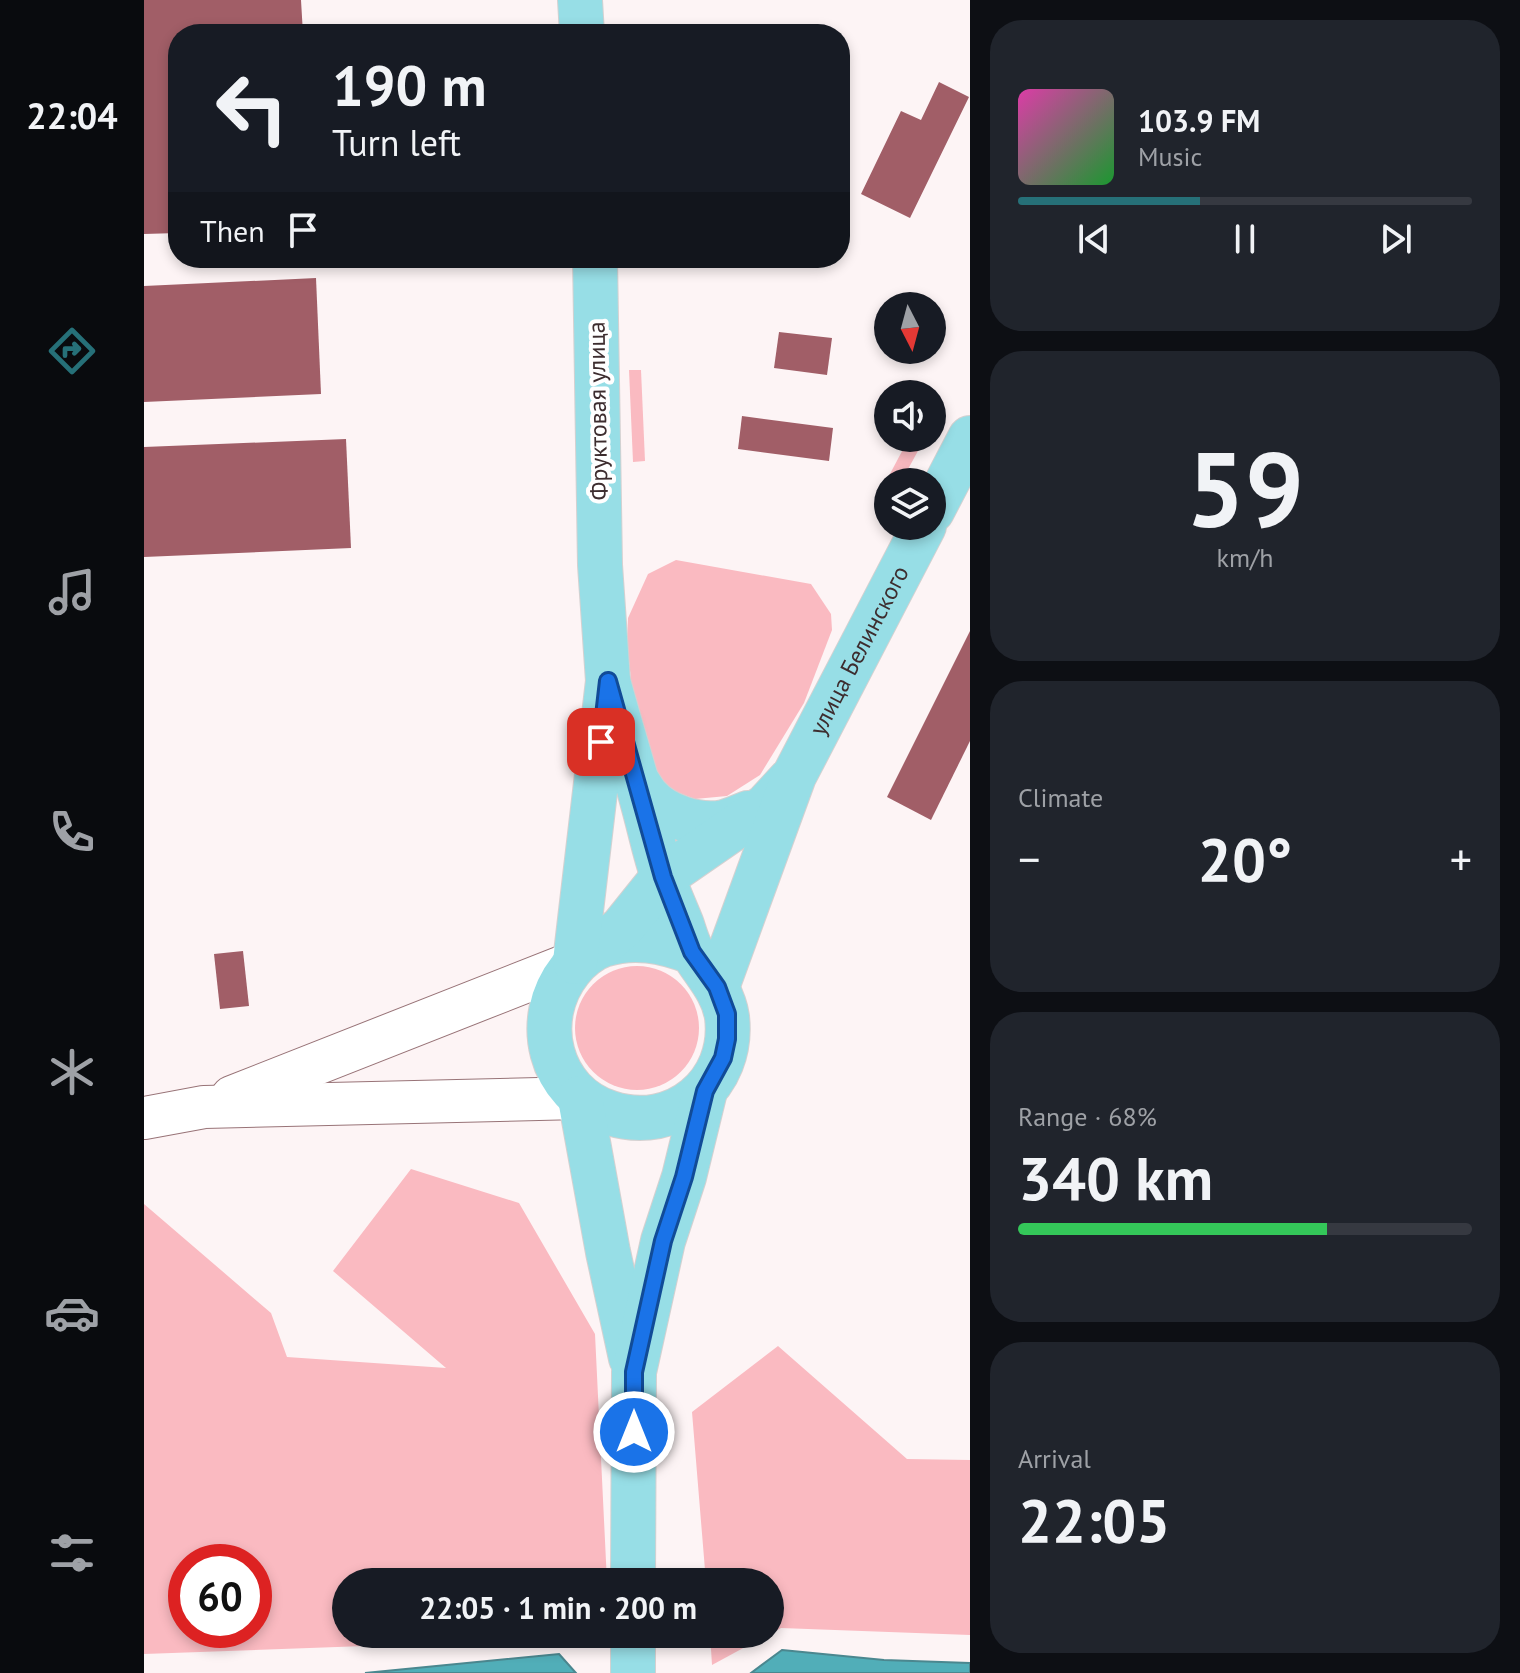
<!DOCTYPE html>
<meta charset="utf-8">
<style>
body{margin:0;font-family:"PT Sans",sans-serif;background:#20242c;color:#f1f3f6;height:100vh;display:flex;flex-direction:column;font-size:30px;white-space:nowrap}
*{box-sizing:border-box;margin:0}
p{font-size:26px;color:#9ea1a6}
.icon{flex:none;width:44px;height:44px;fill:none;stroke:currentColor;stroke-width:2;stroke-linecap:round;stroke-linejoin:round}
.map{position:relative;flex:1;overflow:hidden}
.side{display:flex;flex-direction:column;gap:20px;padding:20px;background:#0d0f14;width:550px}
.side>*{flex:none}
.guide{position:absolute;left:24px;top:24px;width:682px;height:244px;border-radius:32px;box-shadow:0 4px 12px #0003;background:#171b24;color:#f1f3f6;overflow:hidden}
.needle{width:52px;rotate:174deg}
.buttons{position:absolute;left:730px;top:292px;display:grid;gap:16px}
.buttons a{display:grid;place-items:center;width:72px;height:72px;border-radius:50%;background:#171b24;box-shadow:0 4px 12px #0003;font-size:40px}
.speed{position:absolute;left:24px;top:1544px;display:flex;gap:16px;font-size:40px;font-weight:700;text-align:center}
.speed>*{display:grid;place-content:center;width:104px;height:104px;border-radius:50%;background:#171b24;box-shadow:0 4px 12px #0003;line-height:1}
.speed .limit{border:12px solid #d22;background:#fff;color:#111}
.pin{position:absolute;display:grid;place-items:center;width:68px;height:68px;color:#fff;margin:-34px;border-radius:16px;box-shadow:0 4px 12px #0006}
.me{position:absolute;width:88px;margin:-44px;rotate:0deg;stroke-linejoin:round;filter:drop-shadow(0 0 6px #0008)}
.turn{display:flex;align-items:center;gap:28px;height:168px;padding:0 32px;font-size:36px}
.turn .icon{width:104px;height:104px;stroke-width:2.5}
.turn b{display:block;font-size:56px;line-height:68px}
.then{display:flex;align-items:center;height:76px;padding:0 32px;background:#0003;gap:16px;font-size:30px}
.big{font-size:60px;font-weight:800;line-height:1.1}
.side .card{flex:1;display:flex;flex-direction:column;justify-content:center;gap:12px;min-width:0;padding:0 28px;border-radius:32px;background:#20242c}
.side .dial{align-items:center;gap:0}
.dial b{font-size:104px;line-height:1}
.song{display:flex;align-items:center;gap:24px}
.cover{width:96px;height:96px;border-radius:12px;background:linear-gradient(135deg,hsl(320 70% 55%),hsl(130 70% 35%))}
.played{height:8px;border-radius:4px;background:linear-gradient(90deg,#267078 40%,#363941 40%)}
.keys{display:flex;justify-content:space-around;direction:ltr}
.heat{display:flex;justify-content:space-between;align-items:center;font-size:44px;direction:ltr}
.charge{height:12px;border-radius:6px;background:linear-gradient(90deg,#34c759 68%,#363941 0)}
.trip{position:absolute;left:188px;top:1568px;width:452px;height:80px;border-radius:40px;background:#171b24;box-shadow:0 4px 12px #0003;font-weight:800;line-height:80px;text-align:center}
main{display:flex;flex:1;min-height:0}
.tabs{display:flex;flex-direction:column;width:144px;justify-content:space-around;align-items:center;background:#090b0e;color:#9ea1a6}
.tabs .icon{width:56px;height:56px}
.tabs .selected{color:#267078}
.tabs b{font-size:36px;color:#f1f3f6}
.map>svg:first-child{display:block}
.green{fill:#fabac1;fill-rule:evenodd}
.water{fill:#51aeb8;stroke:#4b878f;stroke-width:2}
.building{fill:#a15e67}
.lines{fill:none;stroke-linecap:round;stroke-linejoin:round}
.secondary-casing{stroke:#987377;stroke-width:44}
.primary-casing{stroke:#d4d1d1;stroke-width:46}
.secondary{stroke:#fff;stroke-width:42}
.primary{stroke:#97dee6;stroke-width:44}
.route-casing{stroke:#114b97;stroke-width:20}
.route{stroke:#1a73e8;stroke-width:14}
.labels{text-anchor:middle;stroke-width:8;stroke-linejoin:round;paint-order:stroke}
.street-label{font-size:24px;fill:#3d2d2f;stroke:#fff}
</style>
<main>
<nav class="tabs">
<b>22:04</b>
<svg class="icon selected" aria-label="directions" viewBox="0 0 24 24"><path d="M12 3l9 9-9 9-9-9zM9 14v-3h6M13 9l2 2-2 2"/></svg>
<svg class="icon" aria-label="music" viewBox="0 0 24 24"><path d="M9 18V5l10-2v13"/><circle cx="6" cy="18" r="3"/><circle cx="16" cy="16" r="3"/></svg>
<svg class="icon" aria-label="phone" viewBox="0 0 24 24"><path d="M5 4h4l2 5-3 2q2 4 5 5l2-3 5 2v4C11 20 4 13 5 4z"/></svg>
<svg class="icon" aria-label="climate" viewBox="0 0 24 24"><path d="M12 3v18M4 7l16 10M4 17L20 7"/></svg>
<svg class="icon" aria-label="car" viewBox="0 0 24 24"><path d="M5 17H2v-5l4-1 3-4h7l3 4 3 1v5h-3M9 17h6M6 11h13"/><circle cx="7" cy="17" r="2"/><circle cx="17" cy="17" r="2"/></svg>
<svg class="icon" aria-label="filters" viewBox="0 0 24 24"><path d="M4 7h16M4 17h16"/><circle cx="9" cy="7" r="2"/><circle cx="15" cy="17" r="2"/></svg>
</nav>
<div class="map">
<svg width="826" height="1673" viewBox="0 0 826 1673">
<rect width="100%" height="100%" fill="#fdf4f5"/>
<g class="green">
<path d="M485,370h12l4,91 -12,1z"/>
<path d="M765,438h16l-24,44h-13v10l-6,-3z"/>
<path d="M532,560l135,24 20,30 1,16 -28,73 -44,72 -33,21 -32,3 -26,-10 -18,-16 -17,-65 -7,-66 1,-24 20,-44z"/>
<circle cx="493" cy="1028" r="62"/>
<path d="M267,1169l108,34 76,131 12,248h-261v52h263l1,3 -466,17v-450l127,109 16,44 159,11 -113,-97zM110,1562v68h-68v-68z"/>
<path d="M634,1346l129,113 63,1v175l-189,-7 -11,6v-52h-64l-14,-170z"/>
<path d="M566,1634h59l-57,31z"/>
</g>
<g class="water">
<path d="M638,1650l102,10 86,3v10h-219z"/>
<path d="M415,1654l17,19h-211z"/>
</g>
<g class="building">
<path d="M0,0h157l2,34h-125v199l-34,1z"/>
<path d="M795,82l30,15 -59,121 -49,-24 40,-83 20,9z"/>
<path d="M172,278l5,116 -177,8v-116z"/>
<path d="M635,332l53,6 -5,37 -53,-7z"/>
<path d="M598,416l91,12 -4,33 -91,-12z"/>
<path d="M202,439l5,109 -207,9v-110z"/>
<path d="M826,631v110l-39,79 -44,-23z"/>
<path d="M99,951l6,55 -29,3 -6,-55z"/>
</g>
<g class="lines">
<g class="secondary-casing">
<g id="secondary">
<path d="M88,1097l343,-135"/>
<path d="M0,1118l60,-11 376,-9"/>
</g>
</g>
<g class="primary-casing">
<g id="primary">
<path d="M436,0l2,34"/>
<path d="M788,511l38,-73"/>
<path d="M464,681c11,41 24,82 35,123 7,25 12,51 21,76 5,15 12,30 18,45 3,9 6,20 11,28 13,21 30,38 34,64 8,67 -52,117 -117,96 -61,-19 -79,-94 -40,-143 8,-11 21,-21 33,-25 31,-10 60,-4 89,7"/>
<path d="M492,780c4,5 7,11 11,16 17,20 51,31 77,26 8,-2 16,-6 24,-9"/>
<path d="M457,945l21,-17 41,-51 103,-71 23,-25"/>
<path d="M431,962l33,-281 -8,-116 -5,-307"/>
<path id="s1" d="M573,987l77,-211 130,-250"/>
<path d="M436,1098l28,154 23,106"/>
<path d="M489,1582l1,-210 29,-131 21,-64 21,-86"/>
<path d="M489,1673v-39"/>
</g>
</g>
<use href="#secondary" class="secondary"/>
<use href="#primary" class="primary"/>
</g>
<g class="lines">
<g class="route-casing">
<path id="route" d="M457,742l7,-61 55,196 29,75 25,35 10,27v25l-4,19 -18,33 -21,86 -21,64 -29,131v60"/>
</g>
<use href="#route" class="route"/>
</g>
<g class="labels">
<g class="street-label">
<text transform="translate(454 411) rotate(-91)" y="8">Фруктовая улица</text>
<text dy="8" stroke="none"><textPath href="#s1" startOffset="366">улица Белинского</textPath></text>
</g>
</g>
</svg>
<div class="buttons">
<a><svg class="needle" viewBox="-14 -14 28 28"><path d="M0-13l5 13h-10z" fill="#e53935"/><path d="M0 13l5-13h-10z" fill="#9ea1a6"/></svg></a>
<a><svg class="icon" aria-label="sound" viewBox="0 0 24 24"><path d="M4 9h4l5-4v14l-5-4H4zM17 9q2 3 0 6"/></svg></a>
<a><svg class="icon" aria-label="layers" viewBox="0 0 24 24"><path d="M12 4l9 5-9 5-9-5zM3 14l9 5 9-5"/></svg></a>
</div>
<div class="speed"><div class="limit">60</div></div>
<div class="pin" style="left:457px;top:742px;background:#d93025"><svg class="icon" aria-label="arrive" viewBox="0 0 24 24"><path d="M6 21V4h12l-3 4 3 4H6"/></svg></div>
<svg class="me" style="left:490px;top:1432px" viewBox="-20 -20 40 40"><circle r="17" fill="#1a73e8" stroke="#fff" stroke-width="3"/><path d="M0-11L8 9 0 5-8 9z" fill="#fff"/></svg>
<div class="trip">22:05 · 1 min · 200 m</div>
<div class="guide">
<div class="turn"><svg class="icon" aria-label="left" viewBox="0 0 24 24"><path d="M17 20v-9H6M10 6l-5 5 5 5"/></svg><div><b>190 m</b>Turn left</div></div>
<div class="then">Then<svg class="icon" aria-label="arrive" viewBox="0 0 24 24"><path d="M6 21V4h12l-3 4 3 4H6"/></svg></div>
</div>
</div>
<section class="side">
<div class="card">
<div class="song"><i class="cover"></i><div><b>103.9 FM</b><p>Music</p></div></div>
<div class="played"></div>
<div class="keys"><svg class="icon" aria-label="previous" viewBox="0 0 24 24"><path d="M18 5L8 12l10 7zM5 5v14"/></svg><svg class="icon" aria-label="pause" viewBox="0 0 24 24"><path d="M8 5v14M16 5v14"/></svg><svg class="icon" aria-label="next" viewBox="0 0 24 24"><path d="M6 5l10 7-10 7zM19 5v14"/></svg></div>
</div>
<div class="card dial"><b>59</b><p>km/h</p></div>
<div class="card"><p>Climate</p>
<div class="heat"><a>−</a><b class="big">20°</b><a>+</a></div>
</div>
<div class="card"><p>Range · 68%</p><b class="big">340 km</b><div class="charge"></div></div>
<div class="card"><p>Arrival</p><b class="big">22:05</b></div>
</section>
</main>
